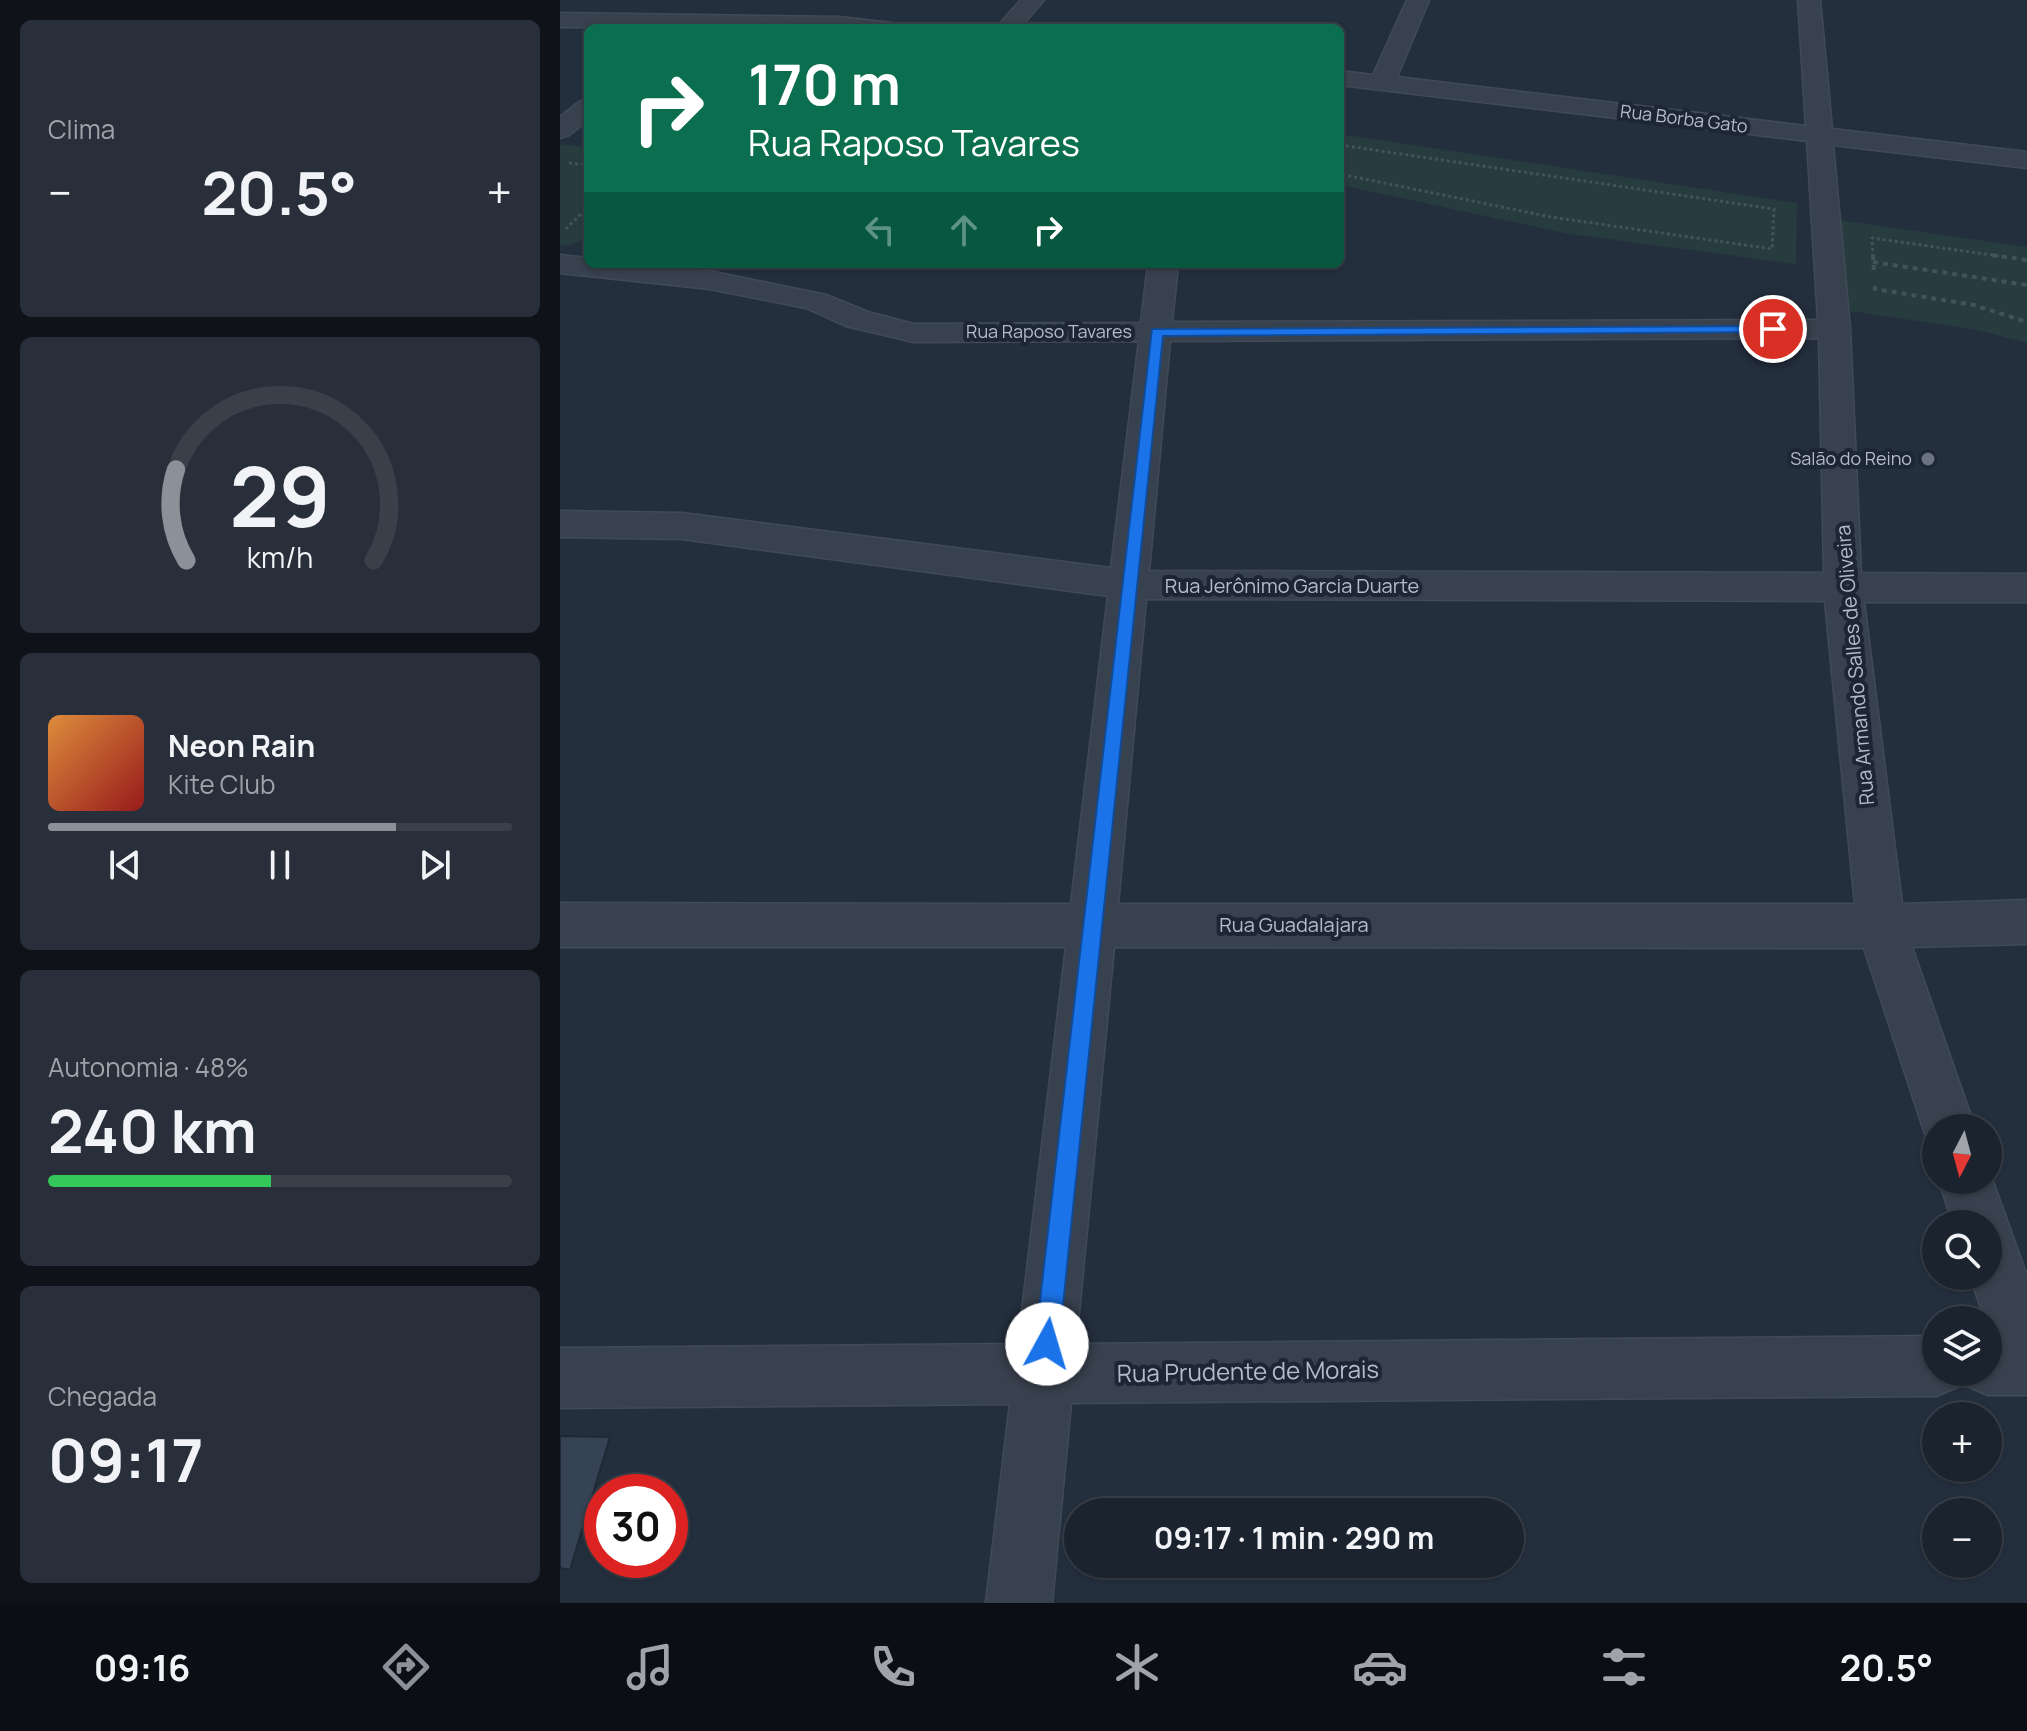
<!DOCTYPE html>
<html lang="pt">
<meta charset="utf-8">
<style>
body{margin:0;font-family:Manrope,sans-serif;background:#282f3a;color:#f1f3f6;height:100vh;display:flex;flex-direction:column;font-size:30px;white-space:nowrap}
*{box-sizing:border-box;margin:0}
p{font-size:26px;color:#a0a4aa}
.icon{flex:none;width:44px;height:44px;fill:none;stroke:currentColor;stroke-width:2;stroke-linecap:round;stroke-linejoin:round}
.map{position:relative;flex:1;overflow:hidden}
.side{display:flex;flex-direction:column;gap:20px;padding:20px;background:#0f1319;width:560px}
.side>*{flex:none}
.guide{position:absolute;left:24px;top:24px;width:760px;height:244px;border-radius:12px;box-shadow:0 2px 6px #0004,0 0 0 2px #39404a;background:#0b6e4f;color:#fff;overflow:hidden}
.needle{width:52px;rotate:186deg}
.controls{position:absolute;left:1362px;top:1114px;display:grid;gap:16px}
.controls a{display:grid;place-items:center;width:80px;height:80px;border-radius:50%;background:#1b232e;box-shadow:0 2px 6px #0004,0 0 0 2px #39404a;font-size:40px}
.speed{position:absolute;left:24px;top:1474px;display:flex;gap:16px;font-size:40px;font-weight:700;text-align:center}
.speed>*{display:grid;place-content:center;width:104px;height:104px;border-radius:50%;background:#1b232e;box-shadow:0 2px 6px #0004,0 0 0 2px #39404a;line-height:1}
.speed .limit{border:12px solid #d22;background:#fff;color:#111}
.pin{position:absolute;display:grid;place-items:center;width:68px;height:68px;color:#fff;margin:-34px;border:4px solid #fff;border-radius:50%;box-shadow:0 2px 8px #0007}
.me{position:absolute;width:88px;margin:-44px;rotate:6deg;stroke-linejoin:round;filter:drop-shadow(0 0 6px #0008)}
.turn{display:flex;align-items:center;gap:28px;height:168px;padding:0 32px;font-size:36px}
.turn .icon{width:104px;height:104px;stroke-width:2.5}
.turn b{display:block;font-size:56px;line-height:68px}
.lanes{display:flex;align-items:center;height:76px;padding:0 32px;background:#0003;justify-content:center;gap:40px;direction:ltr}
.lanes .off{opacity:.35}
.big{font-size:60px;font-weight:700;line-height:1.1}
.side .card{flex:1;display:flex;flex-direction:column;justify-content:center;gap:12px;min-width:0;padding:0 28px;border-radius:12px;background:#282f3a}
.side .dial{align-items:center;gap:0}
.dial svg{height:208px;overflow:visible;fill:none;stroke:#39404a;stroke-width:7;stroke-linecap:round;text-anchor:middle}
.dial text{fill:#f1f3f6;stroke:none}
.song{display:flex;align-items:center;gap:24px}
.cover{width:96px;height:96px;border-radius:12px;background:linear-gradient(135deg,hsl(30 70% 55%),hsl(0 70% 35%))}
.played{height:8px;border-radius:4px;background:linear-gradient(90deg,#8c9099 75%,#39404a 75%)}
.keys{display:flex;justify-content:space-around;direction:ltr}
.heat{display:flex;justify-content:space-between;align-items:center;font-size:44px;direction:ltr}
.charge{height:12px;border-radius:6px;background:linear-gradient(90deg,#34c759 48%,#39404a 0)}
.trip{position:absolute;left:504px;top:1498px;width:460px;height:80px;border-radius:40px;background:#1b232e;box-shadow:0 2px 6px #0004,0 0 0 2px #39404a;font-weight:700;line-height:80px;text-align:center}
.menu{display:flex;height:128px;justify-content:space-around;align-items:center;background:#0b0e12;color:#a0a4aa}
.menu .icon{width:56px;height:56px}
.menu .on{color:#8c9099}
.menu b{font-size:36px;color:#f1f3f6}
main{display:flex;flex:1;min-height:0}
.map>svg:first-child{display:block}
.green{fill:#263c3f}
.building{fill:#364354;stroke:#1f2835;stroke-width:2}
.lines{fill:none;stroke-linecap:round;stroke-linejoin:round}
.minor-casing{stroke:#414a57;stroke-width:3}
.path-far1{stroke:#3f5557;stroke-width:3;stroke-dasharray:3 3;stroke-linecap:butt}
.path{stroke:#3f5557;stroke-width:4;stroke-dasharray:5 5;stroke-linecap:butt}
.minor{fill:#38414e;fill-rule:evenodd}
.route{fill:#1a73e8;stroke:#114b97;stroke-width:2}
.worship-dot{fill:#6b7280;stroke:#1d2633;stroke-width:3}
.labels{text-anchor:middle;stroke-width:8;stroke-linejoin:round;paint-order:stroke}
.far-street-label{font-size:18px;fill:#b4bcc9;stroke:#1d2633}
.far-poi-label{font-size:18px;fill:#b4bcc9;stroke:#1d2633;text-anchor:end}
.street-label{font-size:20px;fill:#b4bcc9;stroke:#1d2633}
.near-street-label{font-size:24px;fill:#b4bcc9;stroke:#1d2633}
</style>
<main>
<section class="side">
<div class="card"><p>Clima</p>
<div class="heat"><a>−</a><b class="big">20.5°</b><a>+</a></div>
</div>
<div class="card dial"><svg viewBox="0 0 100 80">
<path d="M14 69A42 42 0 1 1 86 69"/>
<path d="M14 69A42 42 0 0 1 10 34" stroke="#8c9099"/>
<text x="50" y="56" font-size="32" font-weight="700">29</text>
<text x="50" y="72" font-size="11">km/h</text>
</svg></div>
<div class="card">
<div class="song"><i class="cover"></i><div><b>Neon Rain</b><p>Kite Club</p></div></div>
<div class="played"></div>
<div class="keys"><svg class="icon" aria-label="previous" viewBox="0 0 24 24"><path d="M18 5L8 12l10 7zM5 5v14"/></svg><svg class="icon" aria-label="pause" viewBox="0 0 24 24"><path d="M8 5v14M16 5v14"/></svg><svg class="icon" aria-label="next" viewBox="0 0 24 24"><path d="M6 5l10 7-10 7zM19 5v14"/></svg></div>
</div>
<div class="card"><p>Autonomia · 48%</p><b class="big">240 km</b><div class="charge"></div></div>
<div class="card"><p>Chegada</p><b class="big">09:17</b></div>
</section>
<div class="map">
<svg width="1467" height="1603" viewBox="0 0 1467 1603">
<rect width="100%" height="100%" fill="#242f3e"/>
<g class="green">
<path d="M780,134l457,69 -1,61 -226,-30 -230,-49z"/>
<path d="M0,144l28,3v90l-20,9 -8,-1z"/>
<path d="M1279,220l188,27v96l-49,-13 -128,-19z"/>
</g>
<path class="building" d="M0,1436l50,1 -40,133 -10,-2z"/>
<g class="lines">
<g class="minor-casing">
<g id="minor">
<path d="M461,0h23l-24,28h-24z"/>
<path d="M847,0h22l-32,77 409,49 -8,-126h22l12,129 195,23v16l-194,-23 17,184 11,244 166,1v28h-163l38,302 125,-4v44l-115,3 63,181h-39v21l-6,-2 -7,-19 -59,-180 -750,-1 -38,397 860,-8v36h52v-52h-3l-15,-44h18v-52h-35l-14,-44h49v-12l39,108v119h-39l-21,-9 -5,-12 -5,13 -21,9 -865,7 -19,200h-66l24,-199 -450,4v-60l458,-4 48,-397h-506v-44l511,1 37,-308 -426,-57 -122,-2v-26l122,2 429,55 28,-227 -225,1 -68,-16 -40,-18 -96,-19 -150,-16v-18l28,3v6h56l66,7 116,24 42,17 46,12 227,-1 7,-59h30l-6,58 646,-2 -11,-179 -467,-56v-14l33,4zM1259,338l5,235 -675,-2 21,-230zM586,599l679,2 30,303h-737z"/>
<path d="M0,13l279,4 52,6 4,5 -335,-1z"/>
<path d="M28,99v21l-19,15 -9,3v-21l19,-15z"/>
</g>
</g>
<g class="path-far1">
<path d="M780,145l434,64 -2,40 -221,-32 -211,-43"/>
<path d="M9,163l19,2"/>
<path d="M6,229l22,-22"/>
<path d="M1313,257l-1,-19 134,19"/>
</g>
<g class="path">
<path d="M1313,255l1,17"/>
<path d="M1432,255l35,5"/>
<path d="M1313,262l154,23"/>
<path d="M1315,286v3l99,16 53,17"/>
</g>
<use href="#minor" class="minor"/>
</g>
<path class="route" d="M1213,326l6,3 -2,3 -614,4 -104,1008 -4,9 -8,3 -9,-3 -3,-9 117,-1015z"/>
<circle class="worship-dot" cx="1368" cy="459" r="8"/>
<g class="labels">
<g class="far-street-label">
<text transform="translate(1124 119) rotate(7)" y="6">Rua Borba Gato</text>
<text x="489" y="338">Rua Raposo Tavares</text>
</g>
<g class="far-poi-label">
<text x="1352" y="465">Salão do Reino</text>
</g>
<g class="street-label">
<text x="732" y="593">Rua Jerônimo Garcia Duarte</text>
<text transform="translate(1295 665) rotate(-95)" y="7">Rua Armando Salles de Oliveira</text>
<text x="734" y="932">Rua Guadalajara</text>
</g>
<g class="near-street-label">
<text transform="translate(688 1372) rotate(-1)" y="8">Rua Prudente de Morais</text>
</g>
</g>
</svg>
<div class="controls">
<a><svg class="needle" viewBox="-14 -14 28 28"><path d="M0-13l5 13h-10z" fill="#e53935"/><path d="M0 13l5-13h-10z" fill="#a0a4aa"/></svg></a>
<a><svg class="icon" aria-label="search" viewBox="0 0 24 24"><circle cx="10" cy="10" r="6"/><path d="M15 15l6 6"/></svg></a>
<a><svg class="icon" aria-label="layers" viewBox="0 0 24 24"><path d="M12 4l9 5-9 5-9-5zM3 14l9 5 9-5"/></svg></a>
<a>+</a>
<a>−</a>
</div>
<div class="speed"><div class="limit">30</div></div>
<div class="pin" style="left:1213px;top:329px;background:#d93025"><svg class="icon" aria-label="arrive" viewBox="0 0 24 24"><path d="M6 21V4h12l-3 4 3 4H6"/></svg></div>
<svg class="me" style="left:487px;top:1344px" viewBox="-20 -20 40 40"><circle r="19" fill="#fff"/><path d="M0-13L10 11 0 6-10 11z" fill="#1a73e8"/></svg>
<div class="trip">09:17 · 1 min · 290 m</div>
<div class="guide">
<div class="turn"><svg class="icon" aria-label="right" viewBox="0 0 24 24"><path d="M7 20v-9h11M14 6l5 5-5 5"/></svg><div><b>170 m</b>Rua Raposo Tavares</div></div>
<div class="lanes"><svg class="icon off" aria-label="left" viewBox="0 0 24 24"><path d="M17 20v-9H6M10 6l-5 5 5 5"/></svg><svg class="icon off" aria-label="ahead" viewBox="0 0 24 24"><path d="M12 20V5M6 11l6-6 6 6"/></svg><svg class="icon" aria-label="right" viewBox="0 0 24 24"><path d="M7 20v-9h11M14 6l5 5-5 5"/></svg></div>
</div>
</div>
</main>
<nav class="menu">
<b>09:16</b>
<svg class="icon on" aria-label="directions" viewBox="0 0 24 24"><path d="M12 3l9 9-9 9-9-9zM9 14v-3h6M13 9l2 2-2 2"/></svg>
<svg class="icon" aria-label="music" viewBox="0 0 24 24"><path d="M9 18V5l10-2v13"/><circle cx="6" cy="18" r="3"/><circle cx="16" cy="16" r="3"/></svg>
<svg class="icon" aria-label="phone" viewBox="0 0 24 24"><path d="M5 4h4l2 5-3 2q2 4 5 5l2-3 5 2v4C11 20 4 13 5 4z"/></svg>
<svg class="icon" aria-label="climate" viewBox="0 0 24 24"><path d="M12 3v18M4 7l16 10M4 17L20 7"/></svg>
<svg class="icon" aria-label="car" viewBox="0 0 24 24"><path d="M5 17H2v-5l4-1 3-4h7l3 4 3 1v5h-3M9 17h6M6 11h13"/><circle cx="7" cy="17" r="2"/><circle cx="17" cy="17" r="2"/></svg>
<svg class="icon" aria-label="filters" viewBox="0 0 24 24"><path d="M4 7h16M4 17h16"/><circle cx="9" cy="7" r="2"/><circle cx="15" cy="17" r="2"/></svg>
<b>20.5°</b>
</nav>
